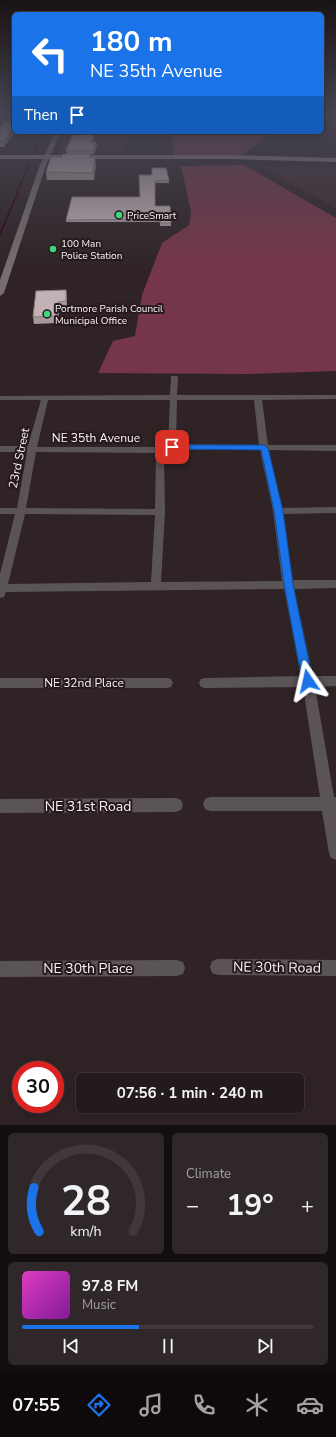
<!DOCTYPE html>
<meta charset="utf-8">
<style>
body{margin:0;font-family:"Nunito Sans",sans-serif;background:#2f2729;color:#f1f3f6;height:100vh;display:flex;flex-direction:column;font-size:15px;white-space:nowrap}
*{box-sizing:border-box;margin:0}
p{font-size:13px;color:#a3a1a3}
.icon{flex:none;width:22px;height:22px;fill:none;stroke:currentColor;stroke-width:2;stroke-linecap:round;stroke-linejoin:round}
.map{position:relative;height:1125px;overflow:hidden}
.sheet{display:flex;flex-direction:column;gap:8px;padding:8px;background:#130e0f;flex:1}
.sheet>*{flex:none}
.top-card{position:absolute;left:12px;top:12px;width:312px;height:122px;border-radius:6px;box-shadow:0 2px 10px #0003,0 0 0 1px #40383b;background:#1a73e8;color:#fff;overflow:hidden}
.speed{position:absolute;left:12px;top:1061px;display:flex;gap:8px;font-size:20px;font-weight:700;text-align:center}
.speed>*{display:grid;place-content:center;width:52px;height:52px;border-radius:50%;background:#231a1c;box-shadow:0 2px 10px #0003,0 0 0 1px #40383b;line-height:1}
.speed .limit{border:6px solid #d22;background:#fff;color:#111}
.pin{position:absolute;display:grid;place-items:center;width:34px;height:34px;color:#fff;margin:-17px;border-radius:8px;box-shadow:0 2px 6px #0006}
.me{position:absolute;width:44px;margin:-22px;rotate:349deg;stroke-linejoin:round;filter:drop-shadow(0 0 3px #0008)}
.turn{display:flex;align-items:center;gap:14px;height:84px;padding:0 12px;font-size:18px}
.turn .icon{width:52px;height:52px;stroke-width:2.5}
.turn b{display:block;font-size:28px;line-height:34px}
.then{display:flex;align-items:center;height:38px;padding:0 12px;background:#0003;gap:8px;font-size:15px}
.big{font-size:30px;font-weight:700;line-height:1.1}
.sheet .card{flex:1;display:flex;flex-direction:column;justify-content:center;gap:6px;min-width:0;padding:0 14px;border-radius:6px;background:#2f2729}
.sheet .dial{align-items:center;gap:0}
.dial svg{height:104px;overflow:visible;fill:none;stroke:#40383b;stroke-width:7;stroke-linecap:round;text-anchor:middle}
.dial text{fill:#f1f3f6;stroke:none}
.song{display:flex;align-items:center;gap:12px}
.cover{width:48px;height:48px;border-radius:6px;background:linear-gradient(135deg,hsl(310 70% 55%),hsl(290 70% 35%))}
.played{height:4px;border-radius:2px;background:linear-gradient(90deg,#1a73e8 40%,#40383b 40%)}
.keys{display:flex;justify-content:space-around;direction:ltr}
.heat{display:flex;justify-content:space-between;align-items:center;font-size:22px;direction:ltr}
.sheet .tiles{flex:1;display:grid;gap:8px;grid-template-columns:1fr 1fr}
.card:last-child{grid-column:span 2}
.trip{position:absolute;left:76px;top:1073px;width:228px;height:40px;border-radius:6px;background:#231a1c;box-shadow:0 2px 10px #0003,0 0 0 1px #40383b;font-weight:700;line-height:40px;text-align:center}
.tab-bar{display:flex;height:64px;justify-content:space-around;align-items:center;background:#0e0a0b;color:#a3a1a3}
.tab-bar .icon{width:28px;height:28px}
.tab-bar .active{color:#1a73e8}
.tab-bar b{font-size:18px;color:#f1f3f6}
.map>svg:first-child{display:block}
.built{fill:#3e2b30}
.green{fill:#763649}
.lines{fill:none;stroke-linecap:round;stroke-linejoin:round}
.stream-far1{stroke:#2e0313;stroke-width:1.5}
.stream{stroke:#2e0313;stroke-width:2}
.street{fill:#5b5456;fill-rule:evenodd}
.secondary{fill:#786e70;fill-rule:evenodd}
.primary{fill:#8e8184;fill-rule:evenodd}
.wall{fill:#a7989c}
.shaded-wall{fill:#887c7f}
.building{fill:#c2b1b5;stroke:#887c7f}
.route{fill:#1a73e8;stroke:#114b97}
.poi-dot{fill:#3ed77d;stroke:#25191c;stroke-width:1.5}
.labels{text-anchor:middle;stroke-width:4;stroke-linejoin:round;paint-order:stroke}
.far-poi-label{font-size:10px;fill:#fbf2f4;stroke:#25191c;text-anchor:start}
.street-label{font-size:12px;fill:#fbf2f4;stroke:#25191c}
.near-street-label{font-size:14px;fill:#fbf2f4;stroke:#25191c}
</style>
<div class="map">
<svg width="336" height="1125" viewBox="0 0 336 1125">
<rect width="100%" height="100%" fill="#2f2326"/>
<g class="built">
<path d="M65,132h61l-2,21h-64z"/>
<path d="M293,166l43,1v41l-75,-41z"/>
</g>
<g class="green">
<path d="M171,132h101l-30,23h-68z"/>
<path d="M244,165l92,53v153l-91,3 -147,-1 15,-32 22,-5 7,-41 20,-52 27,-18 2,-13 -10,-46z"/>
</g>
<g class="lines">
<g class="stream-far1">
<path d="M33,154l10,-22"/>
<path d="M17,193l9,-21 2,-10"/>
</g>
<path class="stream" d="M0,234l18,-42"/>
<g class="street">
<rect x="0" y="121" width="14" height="2"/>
<path d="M171,376h6l1,2 -1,17h159v4l-74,1 6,45h68v6l-67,-1 13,58 54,-1v6l-53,1 10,66h43v8l-42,1 19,87h23v10l-21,1 19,110h2v63l-5,-2 -2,-5 -7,-42h-112l-5,-2 -2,-5 2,-5 5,-2h110l-17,-110 -98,1 -4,-1 -2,-4 2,-4 4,-1 96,-2 -17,-87 -278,3 -2,5 -4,1v-24l15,-60h-15v-6h17l10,-56h-27v-6h28l13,-46h-41v-4l170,-1zM48,400h122l-2,45 -8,2h-123zM177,400h77l5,45 -83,-1zM172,450h88l13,61 9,70 -121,1 4,-70 -1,-60zM36,452l120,1 -1,56 -129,-1zM25,514l130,1 -4,67 -143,2z"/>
<path d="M0,678h167l4,1 2,4 -2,4 -4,1h-167z"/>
<path d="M176,798l5,2 2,5 -2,5 -5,2 -176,1v-14z"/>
<path d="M218,959l118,1v16l-118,-1 -6,-2 -2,-6 2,-6z"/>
<path d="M177,960l6,2 2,6 -2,6 -6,2 -177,1v-16z"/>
</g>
<path class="secondary" d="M55,132h6l-15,33 -42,128 -4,3v-16l40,-115z"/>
<path class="primary" d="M0,155h232l104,3v4l-104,-3h-232z"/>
</g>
<g class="wall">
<path d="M6,121l-2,26h-4v-20z"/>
<path d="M86,134l8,4 -1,4h3l1,3 -3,9h-27l-1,-4z"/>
<path d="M91,154v3l5,7 -2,16h-47l-1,-8 16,-15z"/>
<path d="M152,175l17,5v3h-14v23h15l1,20h-11v-4h-94v-2l74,-23z"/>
<path d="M66,290l1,7v11h-8l-1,15 -24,1 -1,-7z"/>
</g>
<g class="shaded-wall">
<path d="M14,127v5h1l-11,15 -1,-6z"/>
<path d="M94,134v4l-3,7v-3z"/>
<path d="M96,142l1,3 -3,9 -1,-4z"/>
<path d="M95,157l1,7 -2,16 -1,-7z"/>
<path d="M66,290l1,7v11l-1,-7z"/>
<path d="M58,302l1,6 -1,15 -1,-7z"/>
</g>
<g class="building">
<path d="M6,121h8v6l-11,14h-3v-14z"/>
<path d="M74,132h11l-1,2h10l-3,8h5l-3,8h-27z"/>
<path d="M63,154h28l-2,3h6l-2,16 -47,-1 5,-15h11z"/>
<path d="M152,168h14l3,12 -14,1v25h15l1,17h-11v-4l-94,1 6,-23h68l-1,-22h13z"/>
<path d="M66,290v11l-8,1 -1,14 -24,1 3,-26z"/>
</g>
<linearGradient id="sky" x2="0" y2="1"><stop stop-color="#1a1315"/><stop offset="0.42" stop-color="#474552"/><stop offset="1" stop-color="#474552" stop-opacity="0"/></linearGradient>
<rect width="336" height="271" fill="url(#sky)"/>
<path class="route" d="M172,445h92l4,3 15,63 10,73 20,97 -2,3 -3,2 -4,-2 -2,-3 -18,-97 -10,-73 -13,-61 -92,-1v-3z"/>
<g class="poi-dot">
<circle cx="119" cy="215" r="4"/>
<circle cx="53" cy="249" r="4"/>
<circle cx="47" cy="314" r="4"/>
</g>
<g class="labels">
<g class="far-poi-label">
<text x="127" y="219">PriceSmart</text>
<text x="61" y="247">100 Man<tspan x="61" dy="12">Police Station</tspan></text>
<text x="55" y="312">Portmore Parish Council<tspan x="55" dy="12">Municipal Office</tspan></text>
</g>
<g class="street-label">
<text x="96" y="442">NE 35th Avenue</text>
<text transform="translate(19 458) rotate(-78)" y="4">23rd Street</text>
<text x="84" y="687">NE 32nd Place</text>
</g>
<g class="near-street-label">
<text x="88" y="811">NE 31st Road</text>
<text transform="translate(277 967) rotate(1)" y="5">NE 30th Road</text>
<text x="88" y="973">NE 30th Place</text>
</g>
</g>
</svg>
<div class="speed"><div class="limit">30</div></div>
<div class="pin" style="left:172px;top:447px;background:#d93025"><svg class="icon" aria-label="arrive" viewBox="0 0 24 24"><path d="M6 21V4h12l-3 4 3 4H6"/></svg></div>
<svg class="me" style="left:308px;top:681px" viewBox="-20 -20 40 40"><path d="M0-17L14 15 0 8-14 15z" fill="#1a73e8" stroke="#fff" stroke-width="4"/></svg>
<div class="trip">07:56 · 1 min · 240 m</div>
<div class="top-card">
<div class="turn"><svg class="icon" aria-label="left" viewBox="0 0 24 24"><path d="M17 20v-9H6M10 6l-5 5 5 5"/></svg><div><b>180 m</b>NE 35th Avenue</div></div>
<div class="then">Then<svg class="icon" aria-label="arrive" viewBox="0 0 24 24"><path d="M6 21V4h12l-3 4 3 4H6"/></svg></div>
</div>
</div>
<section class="sheet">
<div class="tiles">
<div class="card dial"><svg viewBox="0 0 100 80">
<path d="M14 69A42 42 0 1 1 86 69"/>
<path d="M14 69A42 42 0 0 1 10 35" stroke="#1a73e8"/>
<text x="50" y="56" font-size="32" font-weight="700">28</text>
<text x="50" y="72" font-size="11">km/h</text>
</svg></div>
<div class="card"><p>Climate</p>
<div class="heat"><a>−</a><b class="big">19°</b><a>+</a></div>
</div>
<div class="card">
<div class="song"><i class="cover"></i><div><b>97.8 FM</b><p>Music</p></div></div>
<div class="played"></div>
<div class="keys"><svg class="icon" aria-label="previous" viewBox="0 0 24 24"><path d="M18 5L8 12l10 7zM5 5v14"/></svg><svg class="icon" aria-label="pause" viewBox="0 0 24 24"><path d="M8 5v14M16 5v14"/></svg><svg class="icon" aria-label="next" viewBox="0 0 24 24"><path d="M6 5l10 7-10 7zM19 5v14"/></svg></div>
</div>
</div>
</section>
<nav class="tab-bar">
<b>07:55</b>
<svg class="icon active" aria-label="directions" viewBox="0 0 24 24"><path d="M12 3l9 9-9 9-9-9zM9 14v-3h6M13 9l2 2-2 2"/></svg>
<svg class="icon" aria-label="music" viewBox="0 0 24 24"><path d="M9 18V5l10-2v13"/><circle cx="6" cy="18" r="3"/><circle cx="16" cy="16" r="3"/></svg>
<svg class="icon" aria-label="phone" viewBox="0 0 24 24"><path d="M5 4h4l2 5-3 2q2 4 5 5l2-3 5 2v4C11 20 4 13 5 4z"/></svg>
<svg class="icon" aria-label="climate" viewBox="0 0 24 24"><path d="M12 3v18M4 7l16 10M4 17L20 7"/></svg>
<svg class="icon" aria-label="car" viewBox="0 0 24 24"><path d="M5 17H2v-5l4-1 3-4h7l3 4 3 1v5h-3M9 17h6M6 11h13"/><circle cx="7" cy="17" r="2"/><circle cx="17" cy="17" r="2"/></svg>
</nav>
